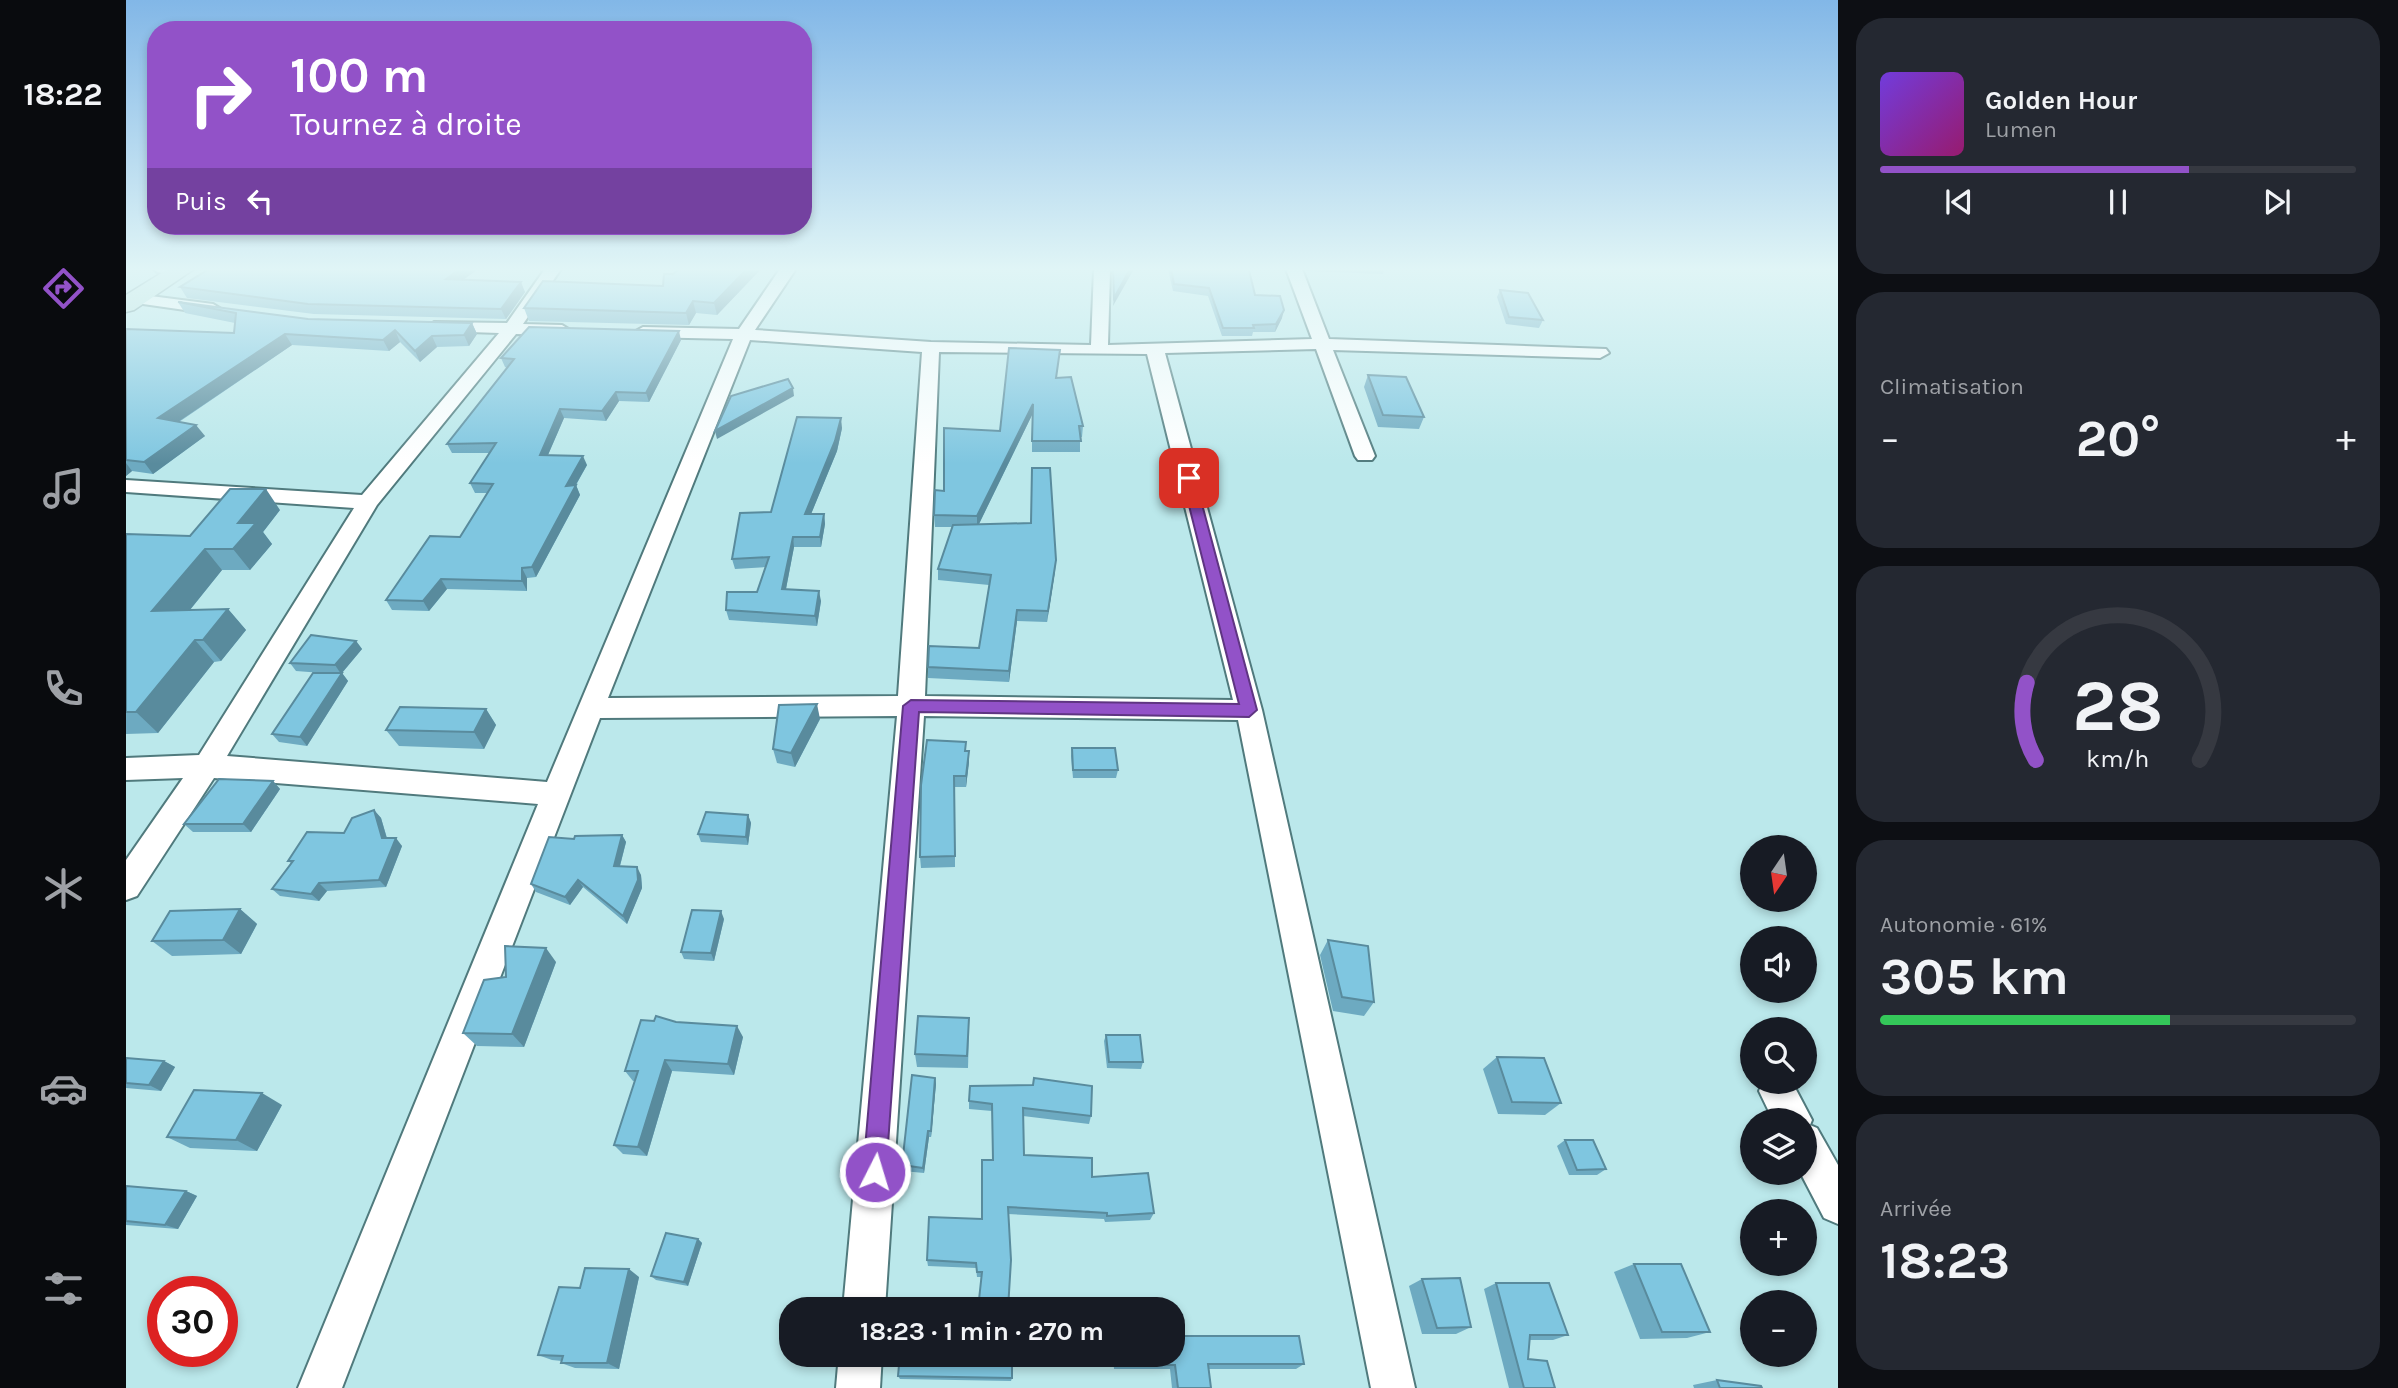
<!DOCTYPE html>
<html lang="fr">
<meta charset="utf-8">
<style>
body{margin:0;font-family:Karla,sans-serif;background:#242831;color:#f1f3f6;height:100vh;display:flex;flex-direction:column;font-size:26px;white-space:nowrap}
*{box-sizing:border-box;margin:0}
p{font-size:23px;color:#9ea1a6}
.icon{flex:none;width:38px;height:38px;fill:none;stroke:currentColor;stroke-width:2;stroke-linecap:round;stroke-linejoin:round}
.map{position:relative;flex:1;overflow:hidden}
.panel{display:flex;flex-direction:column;gap:18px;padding:18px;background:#0d0f14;width:560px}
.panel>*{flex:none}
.guide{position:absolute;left:21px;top:21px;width:665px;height:214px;border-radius:28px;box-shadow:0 4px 10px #0003;background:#9252c8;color:#fff;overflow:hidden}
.needle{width:46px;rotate:193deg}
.buttons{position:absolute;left:1614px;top:835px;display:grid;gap:14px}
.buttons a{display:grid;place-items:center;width:77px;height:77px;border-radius:50%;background:#171b24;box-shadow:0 4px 10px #0003;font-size:35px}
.speed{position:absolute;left:21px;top:1276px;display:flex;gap:14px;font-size:35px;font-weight:700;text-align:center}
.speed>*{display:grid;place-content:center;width:91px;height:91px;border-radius:50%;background:#171b24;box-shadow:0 4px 10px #0003;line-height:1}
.speed .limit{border:10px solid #d22;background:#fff;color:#111}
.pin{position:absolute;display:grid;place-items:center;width:60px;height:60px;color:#fff;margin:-30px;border-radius:14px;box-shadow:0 4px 10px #0006}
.me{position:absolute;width:77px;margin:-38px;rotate:5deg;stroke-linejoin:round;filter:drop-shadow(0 0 5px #0008)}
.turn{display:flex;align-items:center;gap:24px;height:147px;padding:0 28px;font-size:32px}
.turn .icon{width:91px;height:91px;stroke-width:2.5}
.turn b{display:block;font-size:49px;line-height:60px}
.then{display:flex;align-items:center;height:66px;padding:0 28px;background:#0003;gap:14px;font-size:26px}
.big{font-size:52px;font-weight:700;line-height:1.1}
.panel .card{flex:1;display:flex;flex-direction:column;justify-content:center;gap:10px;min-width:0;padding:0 24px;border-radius:28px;background:#242831}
.panel .dial{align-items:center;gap:0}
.dial svg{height:182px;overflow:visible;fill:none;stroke:#363941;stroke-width:7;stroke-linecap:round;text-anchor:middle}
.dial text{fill:#f1f3f6;stroke:none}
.song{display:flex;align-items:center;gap:21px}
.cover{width:84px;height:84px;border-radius:10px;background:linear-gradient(135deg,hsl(260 70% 55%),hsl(320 70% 35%))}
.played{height:7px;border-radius:4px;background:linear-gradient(90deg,#9252c8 65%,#363941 65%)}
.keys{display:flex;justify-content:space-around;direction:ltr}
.heat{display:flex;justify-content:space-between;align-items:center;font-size:38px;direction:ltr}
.charge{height:10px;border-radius:5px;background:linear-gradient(90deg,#34c759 61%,#363941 0)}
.trip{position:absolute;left:653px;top:1297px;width:406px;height:70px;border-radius:28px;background:#171b24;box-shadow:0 4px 10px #0003;font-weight:700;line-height:70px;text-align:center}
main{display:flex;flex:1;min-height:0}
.tab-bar{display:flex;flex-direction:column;width:126px;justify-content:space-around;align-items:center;background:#090b0e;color:#9ea1a6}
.tab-bar .icon{width:49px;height:49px}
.tab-bar .current{color:#9252c8}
.tab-bar b{font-size:32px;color:#f1f3f6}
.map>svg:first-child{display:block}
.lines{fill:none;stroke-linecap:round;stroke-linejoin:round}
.minor-casing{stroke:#507a7d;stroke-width:4}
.secondary-casing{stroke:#507a7d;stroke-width:3}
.minor{fill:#fff;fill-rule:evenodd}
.secondary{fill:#bde2dc;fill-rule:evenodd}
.wall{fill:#6daac1}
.shaded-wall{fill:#598b9d}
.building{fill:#7fc6e0;stroke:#598b9d;stroke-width:2}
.route{fill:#9252c8;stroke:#5f3582;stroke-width:2}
</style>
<main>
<nav class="tab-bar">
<b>18:22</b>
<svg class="icon current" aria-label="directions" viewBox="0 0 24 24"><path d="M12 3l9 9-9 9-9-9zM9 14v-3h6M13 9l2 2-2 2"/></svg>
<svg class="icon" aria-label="music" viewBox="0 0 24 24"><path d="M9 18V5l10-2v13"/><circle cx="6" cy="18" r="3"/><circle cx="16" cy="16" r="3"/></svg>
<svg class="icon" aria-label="phone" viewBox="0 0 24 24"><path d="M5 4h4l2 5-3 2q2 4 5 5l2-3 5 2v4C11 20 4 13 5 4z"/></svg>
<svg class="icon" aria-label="climate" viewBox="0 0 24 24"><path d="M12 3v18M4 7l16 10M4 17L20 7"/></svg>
<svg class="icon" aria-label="car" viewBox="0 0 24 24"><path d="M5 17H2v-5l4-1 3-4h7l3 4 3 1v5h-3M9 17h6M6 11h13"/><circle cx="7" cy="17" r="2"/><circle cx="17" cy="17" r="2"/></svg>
<svg class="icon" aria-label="filters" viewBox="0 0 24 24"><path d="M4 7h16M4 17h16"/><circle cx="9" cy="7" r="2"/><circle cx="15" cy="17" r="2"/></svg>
</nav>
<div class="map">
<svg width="1712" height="1388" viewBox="0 0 1712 1388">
<rect width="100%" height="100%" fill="#bbe8eb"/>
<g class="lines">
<g class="minor-casing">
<g id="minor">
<path d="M28,269h33l1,2 -8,5 -23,-4z"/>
<path d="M419,269h16l-38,55 39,1 8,5 -8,5 -46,-1 -139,171 -150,251 320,26 186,-443 -90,-2 -9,-5 9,-5 96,2 41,-60h16l-41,61 176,12 160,3 3,-76h16l-2,76 204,-6 -26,-70h16l27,70 277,10 3,4 -9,5 -267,-8 42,106 -3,4h-14l-3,-4 -39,-107 -151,4 97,357 153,678h-44l-133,-668 -314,-4 -39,593h-42l54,-593 -297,2 -258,670h-44l240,-584 -324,-26 -77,118 -11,4v-40l57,-82 -57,2v-22l73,-3 155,-247 -228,-16v-12l236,15 137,-162 -59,-2 -8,-5 2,-4 73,1zM624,340l172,12 -24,344 -290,2zM813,352l208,2 86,346 -308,-4z"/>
<path d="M9,294l78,10 8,5 -8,5 -84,-12 -2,-3 2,-3z"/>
<path d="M1637,1082h29l20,38 -2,5 7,3 21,37v59l-14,-6 -24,-46h4v-52h-31l-14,-29z"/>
<path d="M713,1354h43l-2,34h-44z"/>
</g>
</g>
<g class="secondary-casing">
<path id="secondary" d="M42,269h26l-60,41 -8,2v-17z"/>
</g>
<use href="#minor" class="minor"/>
<use href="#secondary" class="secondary"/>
</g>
<g class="wall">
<path d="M83,269h269l-14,10 61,13 -19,27 -192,-5 -127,-16 -7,-11z"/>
<path d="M553,269h82l-44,46 -21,-2 -7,12 -160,-4 -5,-13 139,-22z"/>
<path d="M1042,269h77l10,26 27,23 -7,14h-22l-1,4h-30l-14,-40 -35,-5z"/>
<path d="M1179,269h79l-1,5 -78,-3z"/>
<path d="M1374,290l43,30 -4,8 -33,-4 -9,-27z"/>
<path d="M52,302l130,17 164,4 5,11 -8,12 -32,1 -17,15 -20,-20 -11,9 -97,-6 -113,77 26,14 -52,38 -21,-3 -6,5v-147l108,4 1,-10 -50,-10z"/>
<path d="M555,340l-32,62 -30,-1 -13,20 -42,-3 -16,37 39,10 -11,20 4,10 -44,82 -9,1v13l-80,-2 -18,22 -37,-1 -6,-10 74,-63 27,-44h-12l-5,-10 20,-30h-38l-5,-9 60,-76 -2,-1 -4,-9z"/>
<path d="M1242,375l56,42 -5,12 -41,-2 -14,-40z"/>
<path d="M931,378l26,48 -1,11h-2v15h-48v-37l-53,109 76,47 -8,51 -30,-1 -8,61 -81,-4v-11l51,-19 10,-63 -51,-5v-11l14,-42h-17l-1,-12 10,-24 56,-60z"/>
<path d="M716,428l-5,23 -26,63h13l1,10 -4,23h-27l-8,42 35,12 -4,25 -88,-6 -3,-10 31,-18 9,-25 -31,2 -3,-10z"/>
<path d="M154,510l-17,22 9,12 -22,26h-28l-32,40 38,-1 18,21 -25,31 -7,1 -56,71 -32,1v-200l64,2z"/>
<path d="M230,641l6,8 -20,24 6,8 -41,65 -28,-4 -7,-8 50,-61 -26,-2 -6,-8z"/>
<path d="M360,709l10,16 -12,24 -85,-3 -13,-16z"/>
<path d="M694,719l-25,48 -18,-4 -4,-14z"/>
<path d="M840,742v9h3v11l-3,25h-11v80l-34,1 -1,-11z"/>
<path d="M946,748l46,22 -2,8h-43l-2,-22z"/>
<path d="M147,781l7,8 -29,43h-58l-9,-8z"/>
<path d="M248,810l7,8 6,20 15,8 -16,41 -59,4 -8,10 -39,-5 -8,-7 19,-26 -3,-2 56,-28z"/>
<path d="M622,815l3,8 -3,22 -47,-3 -3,-8z"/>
<path d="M496,835l4,7 -6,24 21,9 1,13 -15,36 -44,-37 -13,18 -34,-13 -5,-8 43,-45z"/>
<path d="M114,909l17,15 -16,30 -69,2 -20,-15z"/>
<path d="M598,919l-10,42 -30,-2 -3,-7z"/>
<path d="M1202,940l46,62 -10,14 -31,-5 -13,-56z"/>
<path d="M430,962l-32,85 -47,-1 -14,-13 43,-56z"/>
<path d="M550,1022l67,15 -9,38 -62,-4 -25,85 -24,-2 -9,-9 21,-64h-2l-8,-10z"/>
<path d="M843,1031l-1,37 -51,-1 -2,-13z"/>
<path d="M980,1035l37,27 -2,7 -34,-1 -3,-27z"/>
<path d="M1371,1057l64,46 -16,12 -47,-1 -15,-45z"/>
<path d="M0,1058l38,3 11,6 -14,24 -35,-3z"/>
<path d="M809,1078l1,6 -5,53h-2l-5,36 -21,-2 -1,-6z"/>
<path d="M843,1101l122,15 -2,8 -66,-8 1,39 68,22 62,36 -4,7 -45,2 -1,-3 -96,-5 -27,63h-4l-1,-9 -48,-2 -1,-6 55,-41 11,-59 -1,-49 -23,-2z"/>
<path d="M156,1105l-25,46 -67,-3 -23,-11z"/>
<path d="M1439,1140l41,29 -9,6h-28l-12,-29z"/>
<path d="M0,1186l60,5 11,5 -19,33 -52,-4z"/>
<path d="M572,1239l4,4 -14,43 -32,-6 -5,-4z"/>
<path d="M1508,1264l76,68 -23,6 -47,1 -26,-67z"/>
<path d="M513,1277l-20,92 -44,-1 -14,-5 1,-2 -10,-1 -14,-5 42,-67z"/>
<path d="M1296,1279l49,48 -15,7h-34l-13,-48z"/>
<path d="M1370,1283l72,52 -15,5h-24l-1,19 27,29h-46l-25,-99z"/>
<path d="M987,1354h59l132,10 -8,5h-88l3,19h-39l-2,-19h-56z"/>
<path d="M772,1376l114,2 -1,3 -111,-2z"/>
<path d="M1591,1380l45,8h-68l-1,-3z"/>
</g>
<g class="shaded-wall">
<path d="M334,269h18l-27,20 -5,-10z"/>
<path d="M621,269h14l-44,46 -3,-12z"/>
<path d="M1004,269h4l-21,37 1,-8z"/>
<path d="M395,282l4,10 -19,27 -5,-10z"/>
<path d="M567,301l3,12 -7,12 -3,-12z"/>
<path d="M1158,310l-2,8 -7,14 1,-8z"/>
<path d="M346,323l5,11 -8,12 -5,-11z"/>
<path d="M269,330l5,12 -11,9 -6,-11z"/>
<path d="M553,331l2,9 -32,62 -3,-9z"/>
<path d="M159,334l7,11 -126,85 -8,-12z"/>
<path d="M306,336l5,11 -17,15 -5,-11z"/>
<path d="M667,388l1,8 -77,43 -2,-8z"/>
<path d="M490,392l3,9 -13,20 -4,-10z"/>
<path d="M907,404l-1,11 -55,113v-12z"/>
<path d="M434,409l4,9 -20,46 -4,-9z"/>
<path d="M715,418l1,10 -5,23 -30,73 -2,-10z"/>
<path d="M70,425l9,11 -52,38 -9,-12z"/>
<path d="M457,456l4,9 -17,30 -4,-9z"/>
<path d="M0,463l6,8 -6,5z"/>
<path d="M450,485l4,10 -44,82 -4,-10z"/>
<path d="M140,489l14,21 -17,22 9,12 -22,26 -17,-21 5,-26z"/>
<path d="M698,514l1,10 -4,23 -1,-10z"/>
<path d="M667,537l1,10 -10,52 -2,-10z"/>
<path d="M79,549l17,21 -50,62 -20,-21z"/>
<path d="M930,560l-1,11 -8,51 1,-11z"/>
<path d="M396,568l5,10v13l-5,-10z"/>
<path d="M315,579l6,10 -18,22 -6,-10z"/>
<path d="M693,591l2,10 -4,25 -2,-10z"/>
<path d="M102,609l18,21 -25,31 -18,-21z"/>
<path d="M891,610v11l-8,61v-11z"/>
<path d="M69,640l19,22 -56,71 -22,-21z"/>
<path d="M230,641l6,8 -21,25 -6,-9z"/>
<path d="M216,673l6,8 -41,65 -7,-9z"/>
<path d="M691,704l3,15 -25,48 -4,-14z"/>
<path d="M360,709l10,16 -12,24 -10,-17z"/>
<path d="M843,751v11l-3,25v-11z"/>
<path d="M147,781l7,8 -29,43 -8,-8z"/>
<path d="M248,810l7,8 8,28 -7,-8z"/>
<path d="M622,815l3,8 -3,22 -2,-8z"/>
<path d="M496,835l4,7 -8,31 -4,-7z"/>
<path d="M270,838l6,8 -16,41 -7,-7z"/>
<path d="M511,867l4,8 1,13 -15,36 -4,-8z"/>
<path d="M452,880l5,7 -13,18 -5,-8z"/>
<path d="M193,883l8,8 -8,10 -8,-7z"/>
<path d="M114,909l17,15 -16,30 -18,-14z"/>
<path d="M595,911l3,8 -10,42 -3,-8z"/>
<path d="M420,948l10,14 -32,85 -12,-13z"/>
<path d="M611,1026l6,11 -9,38 -6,-11z"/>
<path d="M539,1060l7,11 -25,85 -9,-9z"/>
<path d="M38,1061l11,6 -14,24 -12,-6z"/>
<path d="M809,1078l1,6 -5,53v-6z"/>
<path d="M136,1093l20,12 -25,46 -21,-11z"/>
<path d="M802,1131l1,6 -5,36 -1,-5z"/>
<path d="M60,1191l11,5 -19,33 -13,-4z"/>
<path d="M572,1239l4,4 -14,43 -4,-4z"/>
<path d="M503,1269l10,8 -20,92 -12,-6z"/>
</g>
<g class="building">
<path d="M83,269h251l-14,10 75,3 -20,27 -193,-5 -128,-17z"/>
<path d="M553,269h68l-33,34 -21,-2 -7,12 -162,-5 19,-27 120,5 1,-12h9z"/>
<path d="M987,269h17l-16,29z"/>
<path d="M1045,269l78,1 6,25 25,1 4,14 -8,14 -23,1 1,3h-31l-14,-40 -35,-4z"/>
<path d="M1374,290l28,3 15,27 -34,-3z"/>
<path d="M52,302l130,17 164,4 -8,12 -32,1 -17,15 -20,-21 -12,10 -98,-6 -127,84 38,7 -52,37 -18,-2v-131l108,4 2,-20z"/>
<path d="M403,327l150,4 -33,62 -30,-1 -14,19 -42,-2 -20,46 43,1 -17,30 10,-1 -44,82 -10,1v13l-81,-2 -18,22 -37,-1 44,-64 30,1 33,-53 -23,-1 26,-40 -49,1 67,-85 -13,-1z"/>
<path d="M883,348l51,2 -4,28 15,-1 12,49h-4l2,15h-49l1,-37 -56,112 -43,-1 1,-25 9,1v-63l56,3z"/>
<path d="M1242,375l38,2 18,40 -41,-2z"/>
<path d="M662,379l5,9 -78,43 16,-35z"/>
<path d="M671,417l44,1 -6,23 -30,73h19l-4,23h-27l-11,52 37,2 -4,25 -89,-6 1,-18h30l12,-35 -37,2 8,-46 31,-1z"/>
<path d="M906,468h18l6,92 -8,51 -31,-1 -8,61 -81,-4 1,-21 50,2 12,-73 -53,-6 15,-44 78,-2z"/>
<path d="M104,489h36l-28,34h18l-23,26h-28l-53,62 76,-2 -25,31h-8l-59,72h-10v-178l64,2z"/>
<path d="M185,635l45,6 -21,24 -45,-2z"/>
<path d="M187,673h29l-42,64 -28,-3z"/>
<path d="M691,704l-26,49 -18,-4 6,-44z"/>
<path d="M274,707l86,2 -12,23 -88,-2z"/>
<path d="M801,740l39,2 -1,9h4l-3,25h-12l1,80 -35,1 1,-72z"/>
<path d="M946,748h43l3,22h-45z"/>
<path d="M93,779l54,2 -30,43h-59z"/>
<path d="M248,810l8,28h14l-17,42 -60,3 -8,11 -39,-5 21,-28h-5l19,-29 37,1 8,-15z"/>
<path d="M580,812l42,3 -2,22 -48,-3z"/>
<path d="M496,835l-8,31 23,1 1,13 -15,36 -45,-36 -13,17 -34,-13 18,-47 25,2 1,-3z"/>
<path d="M114,909l-17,31 -71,1 18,-30z"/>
<path d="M566,910l29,1 -10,42 -30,-1z"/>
<path d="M1202,940l40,6 6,56 -32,-5z"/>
<path d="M379,946l41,2 -34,86 -49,-1 21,-53 22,-3z"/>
<path d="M530,1016l20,6 61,4 -9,38 -63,-4 -27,87 -24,-2 24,-74h-13l16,-51 13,1z"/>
<path d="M792,1016l51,2 -2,38 -52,-2z"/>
<path d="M980,1035h34l3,27h-34z"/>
<path d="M1371,1057l47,1 17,45 -49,-1z"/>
<path d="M0,1058l38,3 -15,24 -23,-2z"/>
<path d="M786,1075l23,3 -4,53h-3l-5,37 -21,-3z"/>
<path d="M908,1078l58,8 -1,30 -68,-8 1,47 68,3v19l56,-4 6,40 -47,3v-3l-99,-6 3,53 -3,49h-30l4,-37h-5l-1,-9 -49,-3 2,-43 53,2v-59h11l-1,-56 -23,-3 1,-15 63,-1z"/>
<path d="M68,1090l68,3 -26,47 -69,-3z"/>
<path d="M1439,1140h28l13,29 -29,1z"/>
<path d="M0,1186l60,5 -21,34 -39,-4z"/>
<path d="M540,1233l32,6 -14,43 -33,-6z"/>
<path d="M1508,1264h47l29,68h-48z"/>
<path d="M459,1268l44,1 -22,94h-46l2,-7 -25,-1 21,-68 21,1z"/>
<path d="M1334,1278l11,49 -34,1 -15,-49z"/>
<path d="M1370,1283h53l19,52h-38l-2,24 19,2 8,27h-31z"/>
<path d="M1046,1336h127l5,28h-96l3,24h-33l-3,-23h-57l-1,-11h55z"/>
<path d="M774,1354h112v24l-114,-2z"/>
<path d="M1591,1380l44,6 1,2h-42z"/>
</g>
<linearGradient id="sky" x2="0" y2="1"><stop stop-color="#82b7e7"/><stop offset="0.58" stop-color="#e0f5f6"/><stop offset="1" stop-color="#e0f5f6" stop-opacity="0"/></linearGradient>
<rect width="1712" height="464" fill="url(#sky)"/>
<path class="route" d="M1063,474l6,4 62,232 -8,7 -330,-5 -33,460 -3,8 -8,4 -8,-4 -4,-8 40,-466 8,-6 328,4 -57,-226z"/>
</svg>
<div class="buttons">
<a><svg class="needle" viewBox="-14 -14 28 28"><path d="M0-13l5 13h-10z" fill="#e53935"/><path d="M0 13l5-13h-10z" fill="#9ea1a6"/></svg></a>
<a><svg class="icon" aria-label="sound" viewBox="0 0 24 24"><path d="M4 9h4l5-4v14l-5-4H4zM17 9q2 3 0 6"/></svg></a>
<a><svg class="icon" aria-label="search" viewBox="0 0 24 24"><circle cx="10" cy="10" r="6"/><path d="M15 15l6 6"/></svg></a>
<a><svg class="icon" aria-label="layers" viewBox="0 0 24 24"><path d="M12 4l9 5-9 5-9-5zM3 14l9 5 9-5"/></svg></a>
<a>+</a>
<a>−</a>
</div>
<div class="speed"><div class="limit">30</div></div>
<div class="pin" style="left:1063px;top:478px;background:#d93025"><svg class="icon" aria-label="arrive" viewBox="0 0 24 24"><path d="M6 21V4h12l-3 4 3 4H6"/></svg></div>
<svg class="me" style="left:749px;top:1172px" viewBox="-20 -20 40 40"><circle r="17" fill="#9252c8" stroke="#fff" stroke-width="3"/><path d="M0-11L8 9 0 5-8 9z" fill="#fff"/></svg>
<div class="trip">18:23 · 1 min · 270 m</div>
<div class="guide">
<div class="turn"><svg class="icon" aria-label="right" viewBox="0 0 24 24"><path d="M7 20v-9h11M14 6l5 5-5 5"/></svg><div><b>100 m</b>Tournez à droite</div></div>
<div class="then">Puis<svg class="icon" aria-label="left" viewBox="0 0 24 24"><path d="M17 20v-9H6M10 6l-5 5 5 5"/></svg></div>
</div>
</div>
<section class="panel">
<div class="card">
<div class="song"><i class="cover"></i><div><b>Golden Hour</b><p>Lumen</p></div></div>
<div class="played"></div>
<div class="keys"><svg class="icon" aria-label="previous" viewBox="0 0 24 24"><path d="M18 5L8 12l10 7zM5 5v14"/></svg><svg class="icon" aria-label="pause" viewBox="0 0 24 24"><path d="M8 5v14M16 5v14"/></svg><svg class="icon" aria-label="next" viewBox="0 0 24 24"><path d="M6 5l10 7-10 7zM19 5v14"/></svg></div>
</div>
<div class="card"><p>Climatisation</p>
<div class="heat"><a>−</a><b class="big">20°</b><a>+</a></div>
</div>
<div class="card dial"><svg viewBox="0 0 100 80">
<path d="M14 69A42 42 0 1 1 86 69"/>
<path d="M14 69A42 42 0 0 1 10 35" stroke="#9252c8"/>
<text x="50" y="56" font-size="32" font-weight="700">28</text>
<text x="50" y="72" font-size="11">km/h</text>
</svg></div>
<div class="card"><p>Autonomie · 61%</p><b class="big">305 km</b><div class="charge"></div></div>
<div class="card"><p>Arrivée</p><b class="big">18:23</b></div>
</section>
</main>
